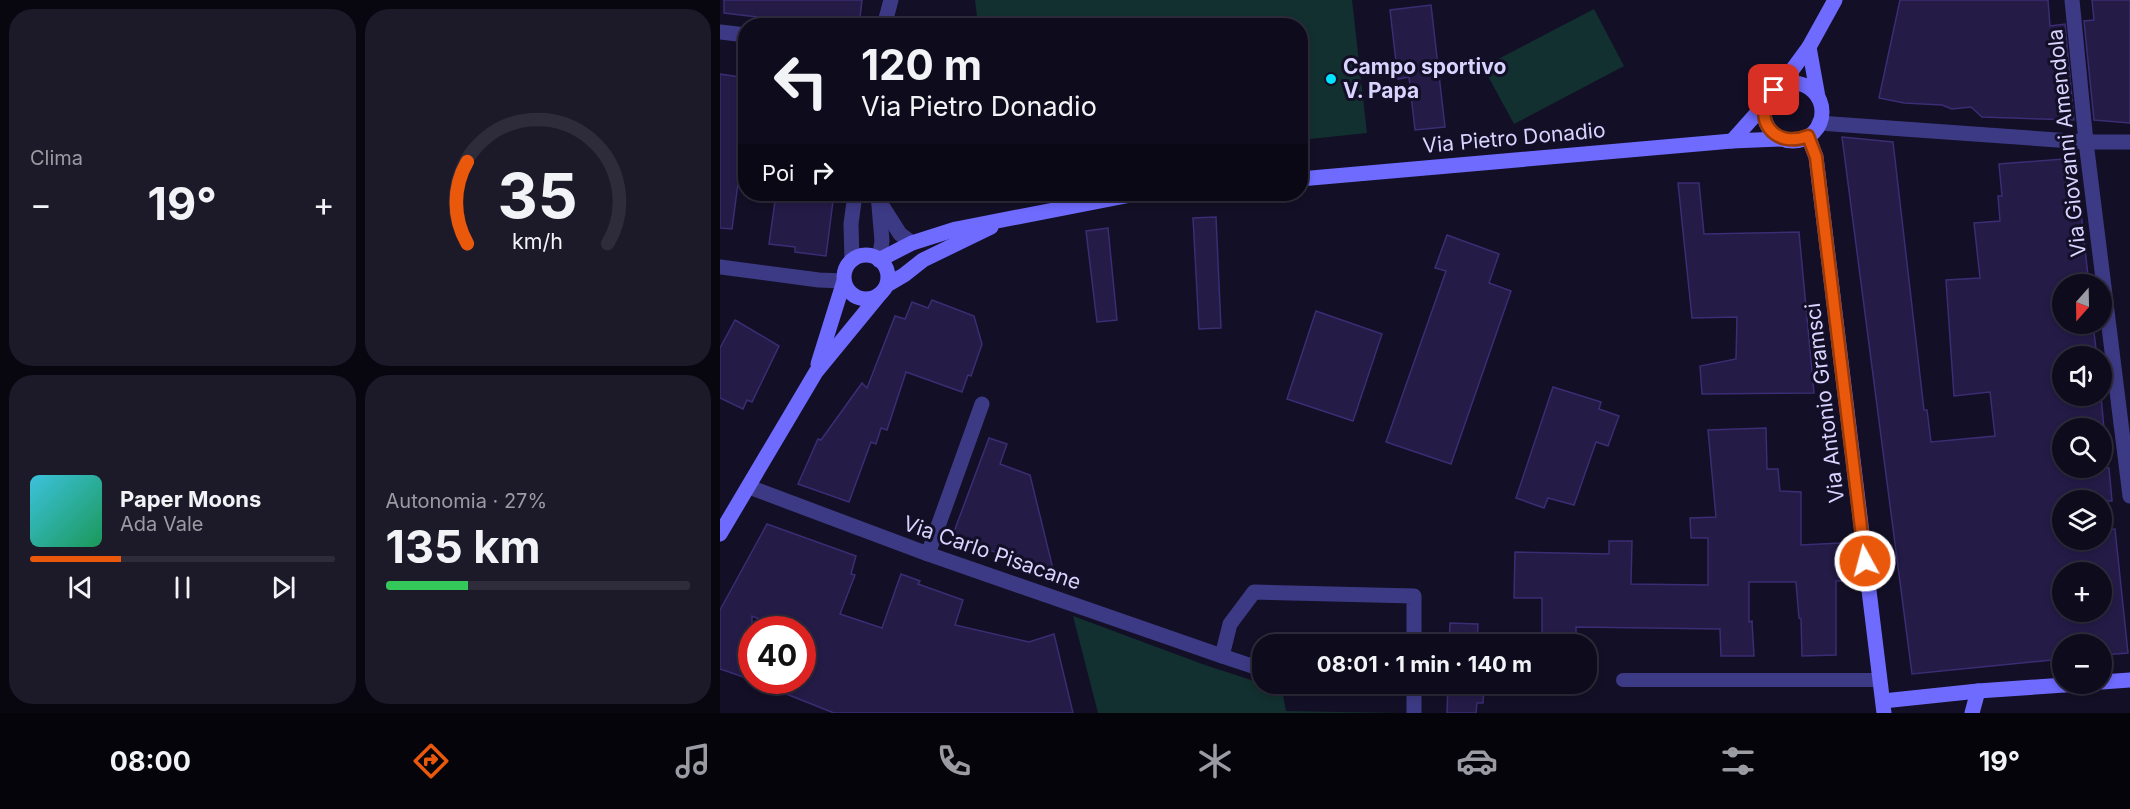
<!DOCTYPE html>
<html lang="it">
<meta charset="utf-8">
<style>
body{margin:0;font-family:Inter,sans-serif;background:#1c1929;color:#f1f3f6;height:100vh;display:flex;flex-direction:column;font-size:22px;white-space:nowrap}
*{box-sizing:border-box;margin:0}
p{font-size:20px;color:#9b9ba3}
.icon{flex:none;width:33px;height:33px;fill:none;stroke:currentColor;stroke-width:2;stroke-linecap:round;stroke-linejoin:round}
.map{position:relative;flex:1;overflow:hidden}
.panel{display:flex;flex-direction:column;gap:9px;padding:9px;background:#08060f;width:720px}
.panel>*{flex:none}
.top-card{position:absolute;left:18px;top:18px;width:570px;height:183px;border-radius:24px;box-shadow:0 3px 9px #0003,0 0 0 2px #2e2b3b;background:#0e0b1c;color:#f1f3f6;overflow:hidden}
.needle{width:39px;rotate:200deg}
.tools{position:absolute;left:1332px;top:274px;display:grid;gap:12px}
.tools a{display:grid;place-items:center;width:60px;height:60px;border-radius:50%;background:#0e0b1c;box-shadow:0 3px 9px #0003,0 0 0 2px #2e2b3b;font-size:30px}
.speed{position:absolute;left:18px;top:616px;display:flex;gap:12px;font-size:30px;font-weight:700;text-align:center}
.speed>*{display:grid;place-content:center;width:78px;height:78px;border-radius:50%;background:#0e0b1c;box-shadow:0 3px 9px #0003,0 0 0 2px #2e2b3b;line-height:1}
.speed .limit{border:9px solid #d22;background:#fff;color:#111}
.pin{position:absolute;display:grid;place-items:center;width:51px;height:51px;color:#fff;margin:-26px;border-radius:12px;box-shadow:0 3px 9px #0006}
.me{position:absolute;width:66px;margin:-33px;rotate:353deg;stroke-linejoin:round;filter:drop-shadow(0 0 4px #0008)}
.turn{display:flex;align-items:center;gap:21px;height:126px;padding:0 24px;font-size:27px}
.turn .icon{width:78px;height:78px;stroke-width:2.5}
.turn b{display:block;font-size:42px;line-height:51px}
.then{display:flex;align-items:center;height:57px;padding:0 24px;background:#0003;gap:12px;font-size:22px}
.big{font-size:45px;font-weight:700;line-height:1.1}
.panel .widget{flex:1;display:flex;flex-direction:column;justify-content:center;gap:9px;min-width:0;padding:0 21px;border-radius:24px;background:#1c1929}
.panel .dial{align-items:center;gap:0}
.dial svg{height:156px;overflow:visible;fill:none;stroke:#2e2b3b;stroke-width:7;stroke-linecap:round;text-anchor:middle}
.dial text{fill:#f1f3f6;stroke:none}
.song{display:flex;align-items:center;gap:18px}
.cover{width:72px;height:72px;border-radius:9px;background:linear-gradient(135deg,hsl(190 70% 55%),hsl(150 70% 35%))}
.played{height:6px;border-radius:3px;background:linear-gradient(90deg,#ea580c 30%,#2e2b3b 30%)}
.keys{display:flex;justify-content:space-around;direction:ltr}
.heat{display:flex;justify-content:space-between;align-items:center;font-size:33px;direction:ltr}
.charge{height:9px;border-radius:4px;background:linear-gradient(90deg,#34c759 27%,#2e2b3b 0)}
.panel .tiles{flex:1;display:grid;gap:9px;grid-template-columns:repeat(2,1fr)}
.trip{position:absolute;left:532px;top:634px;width:345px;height:60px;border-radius:24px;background:#0e0b1c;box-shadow:0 3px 9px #0003,0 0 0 2px #2e2b3b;font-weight:700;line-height:60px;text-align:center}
.tab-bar{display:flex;height:96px;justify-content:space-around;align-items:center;background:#06040b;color:#9b9ba3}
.tab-bar .icon{width:42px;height:42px}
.tab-bar .current{color:#ea580c}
.tab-bar b{font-size:27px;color:#f1f3f6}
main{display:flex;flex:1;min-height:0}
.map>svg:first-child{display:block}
.green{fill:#12302f}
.building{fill:#241b47;stroke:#3b2d73;stroke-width:1.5;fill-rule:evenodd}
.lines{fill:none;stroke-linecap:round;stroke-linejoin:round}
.lane{stroke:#3d3a85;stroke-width:14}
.street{stroke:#3d3a85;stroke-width:15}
.secondary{stroke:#6f6bff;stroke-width:15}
.route-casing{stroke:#983908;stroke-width:15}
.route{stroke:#ea580c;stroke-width:10}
.poi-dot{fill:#00e5ff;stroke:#130f26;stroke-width:2}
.labels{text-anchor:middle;stroke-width:6;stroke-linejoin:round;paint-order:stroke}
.poi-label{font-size:21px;font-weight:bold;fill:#d9d4ff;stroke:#130f26;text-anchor:start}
.street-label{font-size:21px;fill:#d9d4ff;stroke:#130f26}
</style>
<main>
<section class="panel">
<div class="tiles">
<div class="widget"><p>Clima</p>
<div class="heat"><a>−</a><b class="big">19°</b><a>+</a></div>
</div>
<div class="widget dial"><svg viewBox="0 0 100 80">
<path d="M14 69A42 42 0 1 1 86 69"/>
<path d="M14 69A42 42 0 0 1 14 27" stroke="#ea580c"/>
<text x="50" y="56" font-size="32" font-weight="700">35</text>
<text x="50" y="72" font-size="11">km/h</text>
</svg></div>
<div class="widget">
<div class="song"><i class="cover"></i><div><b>Paper Moons</b><p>Ada Vale</p></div></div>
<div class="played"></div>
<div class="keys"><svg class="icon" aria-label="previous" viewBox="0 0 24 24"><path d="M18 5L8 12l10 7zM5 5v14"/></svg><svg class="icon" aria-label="pause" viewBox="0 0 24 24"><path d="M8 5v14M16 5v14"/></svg><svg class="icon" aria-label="next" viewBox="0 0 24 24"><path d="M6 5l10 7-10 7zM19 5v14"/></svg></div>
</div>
<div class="widget"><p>Autonomia · 27%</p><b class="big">135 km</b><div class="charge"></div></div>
</div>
</section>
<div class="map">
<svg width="1410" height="713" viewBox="0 0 1410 713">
<rect width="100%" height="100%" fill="#130f26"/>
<g class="green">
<path d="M255,0h377l15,133 -66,7 -1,-114 -322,-1z"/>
<path d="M874,9l30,57 -110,58 -31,-57z"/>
<path d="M353,616l132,49 77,25 4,21 111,2h-299z"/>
</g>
<g class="building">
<path d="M4,0h138l-3,26h-28l-107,-13z"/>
<path d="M1180,0h148l2,26 15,-2 9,96 -92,-3 -11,-10 -19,2 -10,-4 -38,-2 -25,-5z"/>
<path d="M1372,0h38v123l-36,-3 -10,-99 10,-1z"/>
<path d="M711,5l14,122 -30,3 -6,-53 -11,2 -8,-69z"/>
<path d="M0,74l26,4v67h-3l-11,84 -12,-1z"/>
<path d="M1122,137l51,5 31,268h3l4,32 64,-6 -5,-44 -36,4 -8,-116 34,-2 -6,-55 26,-2 -2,-25h4l-3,-32 64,-5 1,20h4l3,34 10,-1 8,73h-27v39h31l4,33h-35v39h39l3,33h-42v39h47l3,33h-50v39h40v-10l13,-1 13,124 -26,2v-10h-40v14l-150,15zM1342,573h40v39l-40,5z"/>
<path d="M958,183h21l5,51 95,-2 15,161 -112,1 -2,-28 36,-7 1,-42 -45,1z"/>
<path d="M56,194l57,7 -7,55 -31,-4v-5l-26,-3z"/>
<path d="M496,217l5,111 -22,1 -6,-111z"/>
<path d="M388,228l9,92 -20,2 -11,-91z"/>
<path d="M727,235l52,19 -10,29 22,8 -60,173 -65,-22 60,-171 -11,-3z"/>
<path d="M212,300l42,16 8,28 -11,32 -3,-1 -6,17 -56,-20 -19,58 -6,-2 -5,16 -5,-2 -22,60 -51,-18 20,-45 3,1 41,-57 5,5 28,-72 10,3 7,-17 16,6z"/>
<path d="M596,311l66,23 -29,87 -66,-22z"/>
<path d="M15,320l44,26 -27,56 -5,-2 -4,9 -23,-11v-50z"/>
<path d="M833,387l48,15 -2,7 20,7 -11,30 -12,-4 -22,63 -26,-7 -4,10 -28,-10z"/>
<path d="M1046,428l1,41h11l2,22 21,1v53l39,-2 2,38h-6v74l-34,1 -1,-37 -2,-1 -3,-36h-47v40l3,-1 2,35h-33l-1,-27 -144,-2v18h-34v-47h-28l1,-46 94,2v-13h23l-1,43 77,1v-47h-17l-1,-20 26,-1 -8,-87z"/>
<path d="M269,438l18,6 -7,20 30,11 24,98 -102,-36z"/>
<path d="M47,524l89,32 -5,18 4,1 -15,39 42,14 19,-54 19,7 -2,3 45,16 -8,25 74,17 25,-8 19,79h-239l-78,-31 46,-1v-51h-16l-34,-14v64l-32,-11v-59z"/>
<path d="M730,623l28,1 -1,21h-28z"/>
<path d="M728,684h36l-1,19h-6l-1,10h-29z"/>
</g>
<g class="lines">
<path class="lane" d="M903,680h257"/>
<g class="street">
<path d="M1352,0l14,142 44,354"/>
<path d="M164,26l7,-26"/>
<path d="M0,32l26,3"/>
<path d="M1099,123l267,19h44"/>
<path d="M158,194l4,47 -3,19"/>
<path d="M161,204l19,30 12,9"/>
<path d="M132,260l-1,-36 4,-30"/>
<path d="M0,267l99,13 25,1"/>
<path d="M29,487l179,67 294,102 33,11 8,1"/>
<path d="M208,554l54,-150"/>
<path d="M502,656l8,-32 24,-32 160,4v49"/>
<path d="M694,713v-29"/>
</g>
<g class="secondary">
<path d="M1089,47l9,50"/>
<circle cx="1073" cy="112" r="29"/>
<path d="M1061,85l28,-38 26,-47"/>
<path d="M1088,136l8,21 68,556"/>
<path d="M1012,141l33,-37"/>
<path d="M580,179l432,-38 50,-2"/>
<circle cx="146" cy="277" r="22"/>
<path d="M159,260l33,-17 44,-14 180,-35"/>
<path d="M167,285l17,-10 19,-15 68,-33"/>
<path d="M98,364l26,-83"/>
<path d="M0,534l96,-162 64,-78"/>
<path d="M1382,682l28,-2"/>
<path d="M1163,701l95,-10 101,-7"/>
<path d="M1252,713l6,-22"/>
</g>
</g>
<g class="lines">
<g class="route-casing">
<path id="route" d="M1054,90c-24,27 0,60 34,46l8,21 49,404"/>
</g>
<use href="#route" class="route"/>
</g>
<circle class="poi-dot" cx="611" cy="79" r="6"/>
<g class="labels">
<g class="poi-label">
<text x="623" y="74">Campo sportivo<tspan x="623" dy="24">V. Papa</tspan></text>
</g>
<g class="street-label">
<text transform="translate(794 138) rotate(-5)" y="7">Via Pietro Donadio</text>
<text transform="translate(1347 143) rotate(-96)" y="7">Via Giovanni Amendola</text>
<text transform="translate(1105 403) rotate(-97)" y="7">Via Antonio Gramsci</text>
<text transform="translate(272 553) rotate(19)" y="7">Via Carlo Pisacane</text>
</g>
</g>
</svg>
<div class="tools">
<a><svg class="needle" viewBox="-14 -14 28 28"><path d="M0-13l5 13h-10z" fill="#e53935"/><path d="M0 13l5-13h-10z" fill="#9b9ba3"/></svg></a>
<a><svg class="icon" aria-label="sound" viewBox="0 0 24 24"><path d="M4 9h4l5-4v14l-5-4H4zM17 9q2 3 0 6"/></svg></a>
<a><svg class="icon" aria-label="search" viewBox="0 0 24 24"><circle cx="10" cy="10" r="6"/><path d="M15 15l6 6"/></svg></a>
<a><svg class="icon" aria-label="layers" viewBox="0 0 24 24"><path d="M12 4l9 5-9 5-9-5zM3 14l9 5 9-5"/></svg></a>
<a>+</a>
<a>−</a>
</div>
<div class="speed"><div class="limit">40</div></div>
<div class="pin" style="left:1054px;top:90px;background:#d93025"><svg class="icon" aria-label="arrive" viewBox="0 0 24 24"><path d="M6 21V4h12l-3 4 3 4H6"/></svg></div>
<svg class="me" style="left:1145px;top:561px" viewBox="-20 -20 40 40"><circle r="17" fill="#ea580c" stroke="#fff" stroke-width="3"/><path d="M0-11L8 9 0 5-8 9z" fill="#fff"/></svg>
<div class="trip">08:01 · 1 min · 140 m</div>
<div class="top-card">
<div class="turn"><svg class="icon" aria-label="left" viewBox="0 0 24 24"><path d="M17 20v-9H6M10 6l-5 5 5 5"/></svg><div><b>120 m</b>Via Pietro Donadio</div></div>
<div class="then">Poi<svg class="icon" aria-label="right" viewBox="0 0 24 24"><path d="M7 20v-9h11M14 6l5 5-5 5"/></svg></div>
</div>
</div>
</main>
<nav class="tab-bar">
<b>08:00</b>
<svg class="icon current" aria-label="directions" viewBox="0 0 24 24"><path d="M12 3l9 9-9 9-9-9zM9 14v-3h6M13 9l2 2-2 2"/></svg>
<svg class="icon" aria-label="music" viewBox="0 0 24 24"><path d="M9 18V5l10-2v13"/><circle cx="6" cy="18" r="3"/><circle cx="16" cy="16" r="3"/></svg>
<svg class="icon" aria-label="phone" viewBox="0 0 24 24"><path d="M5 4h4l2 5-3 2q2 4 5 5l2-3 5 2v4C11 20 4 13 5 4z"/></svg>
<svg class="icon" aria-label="climate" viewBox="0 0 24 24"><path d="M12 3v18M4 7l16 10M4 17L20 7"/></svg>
<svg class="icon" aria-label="car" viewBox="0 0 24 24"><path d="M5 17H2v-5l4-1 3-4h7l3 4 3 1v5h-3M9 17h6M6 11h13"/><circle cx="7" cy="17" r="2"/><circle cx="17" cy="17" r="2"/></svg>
<svg class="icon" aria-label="filters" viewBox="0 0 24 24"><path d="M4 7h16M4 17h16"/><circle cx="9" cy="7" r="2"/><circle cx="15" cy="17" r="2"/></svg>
<b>19°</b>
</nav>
